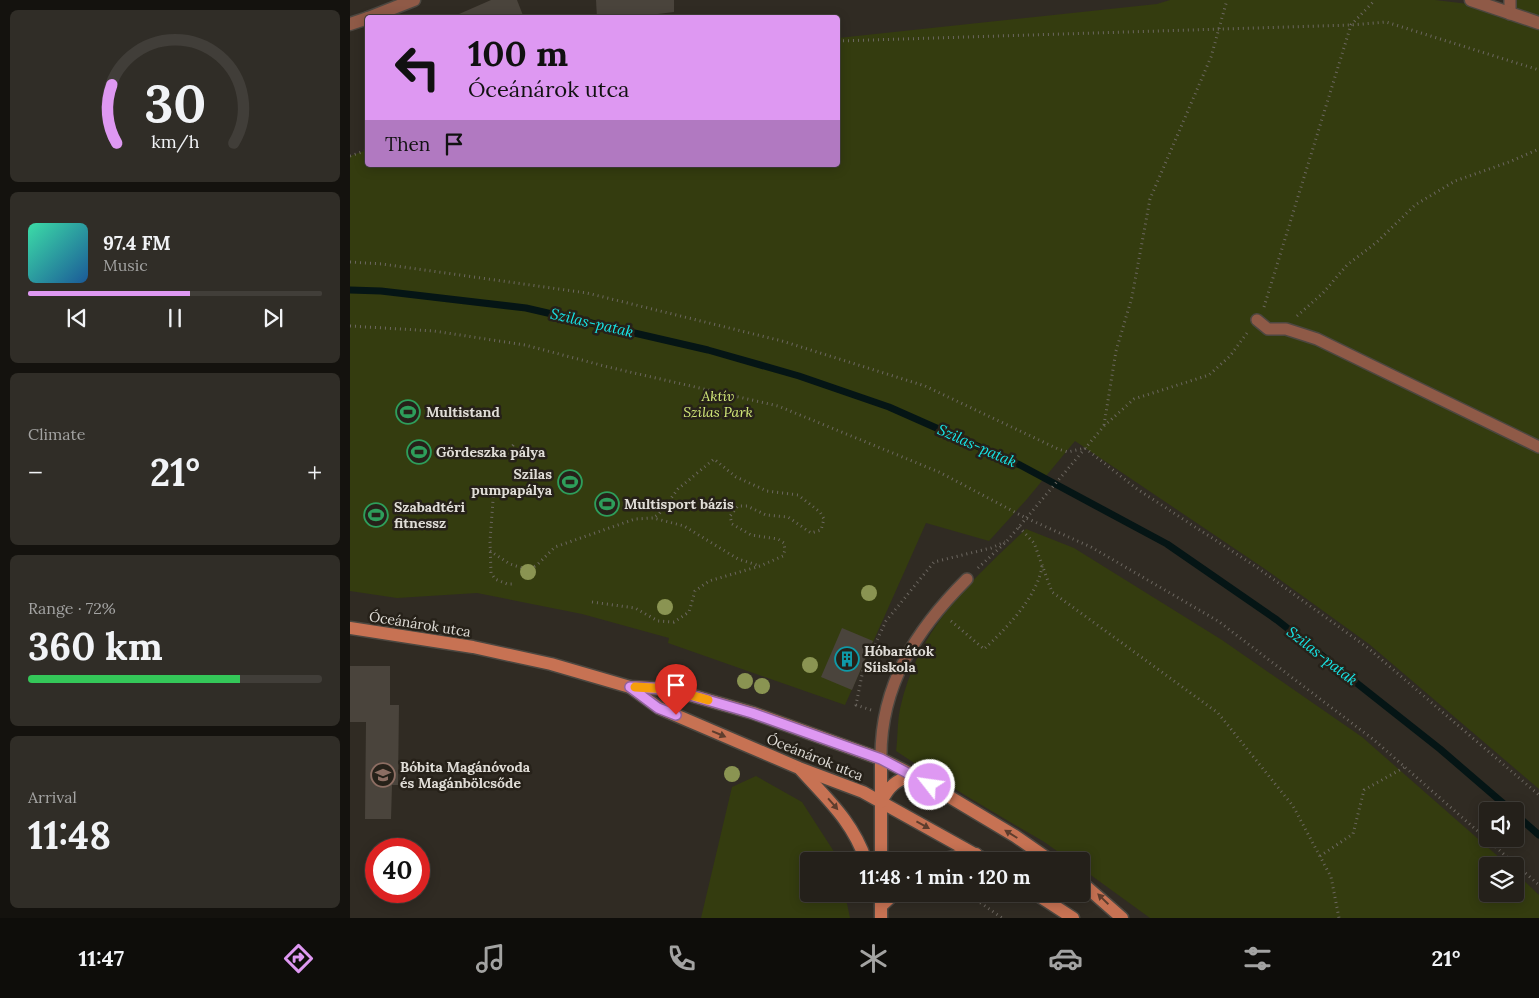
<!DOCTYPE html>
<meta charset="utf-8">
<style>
body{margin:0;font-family:Lora,serif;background:#302d27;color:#f1f3f6;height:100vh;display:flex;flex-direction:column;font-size:19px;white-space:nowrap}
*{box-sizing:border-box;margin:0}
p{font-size:16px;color:#a3a3a2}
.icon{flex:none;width:28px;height:28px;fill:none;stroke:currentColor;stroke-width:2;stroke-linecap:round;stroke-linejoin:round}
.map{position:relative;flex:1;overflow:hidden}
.side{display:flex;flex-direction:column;gap:10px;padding:10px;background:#14120e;width:350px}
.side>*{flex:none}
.banner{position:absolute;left:15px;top:15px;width:475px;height:152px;border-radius:5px;box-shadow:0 2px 12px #0003,0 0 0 1px #413e39;background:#de98f2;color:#111;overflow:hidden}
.buttons{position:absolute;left:1129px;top:802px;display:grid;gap:10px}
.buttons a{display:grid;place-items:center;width:45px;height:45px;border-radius:5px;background:#24201a;box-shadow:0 2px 12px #0003,0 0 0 1px #413e39;font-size:25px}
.speed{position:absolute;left:15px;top:838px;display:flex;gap:10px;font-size:25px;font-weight:700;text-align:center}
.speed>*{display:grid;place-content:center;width:65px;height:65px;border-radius:50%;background:#24201a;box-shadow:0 2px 12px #0003,0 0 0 1px #413e39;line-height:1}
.speed .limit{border:8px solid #d22;background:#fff;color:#111}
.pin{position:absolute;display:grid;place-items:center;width:42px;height:42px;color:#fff;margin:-51px -21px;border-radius:50% 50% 50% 0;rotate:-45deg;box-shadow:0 0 5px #0007}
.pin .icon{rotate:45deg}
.me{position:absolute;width:55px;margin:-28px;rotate:300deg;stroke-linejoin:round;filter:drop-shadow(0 0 4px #0008)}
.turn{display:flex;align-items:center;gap:18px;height:105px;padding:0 20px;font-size:22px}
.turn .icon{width:65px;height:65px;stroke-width:2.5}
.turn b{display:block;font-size:35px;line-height:42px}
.then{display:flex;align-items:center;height:48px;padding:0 20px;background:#0003;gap:10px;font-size:19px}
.big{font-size:38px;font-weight:800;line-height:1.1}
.side .tile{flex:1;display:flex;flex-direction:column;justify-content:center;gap:8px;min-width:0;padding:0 18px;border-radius:8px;background:#302d27}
.side .dial{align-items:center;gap:0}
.dial svg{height:130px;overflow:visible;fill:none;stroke:#413e39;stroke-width:7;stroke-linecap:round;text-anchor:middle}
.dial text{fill:#f1f3f6;stroke:none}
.song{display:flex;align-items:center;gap:15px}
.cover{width:60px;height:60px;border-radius:8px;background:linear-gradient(135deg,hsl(160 70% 55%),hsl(210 70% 35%))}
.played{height:5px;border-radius:2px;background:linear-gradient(90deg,#de98f2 55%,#413e39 55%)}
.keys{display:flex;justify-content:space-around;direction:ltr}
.heat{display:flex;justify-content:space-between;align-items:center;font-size:28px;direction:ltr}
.charge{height:8px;border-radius:4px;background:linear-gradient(90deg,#34c759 72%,#413e39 0)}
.trip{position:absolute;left:450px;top:852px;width:290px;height:50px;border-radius:5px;background:#24201a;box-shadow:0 2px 12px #0003,0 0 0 1px #413e39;font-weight:800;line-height:50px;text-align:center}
.menu{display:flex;height:80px;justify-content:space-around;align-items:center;background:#0e0d0a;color:#a3a3a2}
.menu .icon{width:35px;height:35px}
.menu .selected{color:#de98f2}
.menu b{font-size:22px;color:#f1f3f6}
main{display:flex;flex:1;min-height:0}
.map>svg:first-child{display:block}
.green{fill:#343c0f}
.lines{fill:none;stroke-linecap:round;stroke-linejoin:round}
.stream{stroke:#051515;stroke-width:7}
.building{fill:#4a443c}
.lane-casing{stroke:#4c4740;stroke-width:14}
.street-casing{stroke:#4c4740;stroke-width:15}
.secondary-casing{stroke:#4c4740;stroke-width:15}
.path{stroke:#6c6760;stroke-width:3;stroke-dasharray:1 4;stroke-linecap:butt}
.lane{stroke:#8f5a47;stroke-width:11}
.street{stroke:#8f5a47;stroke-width:12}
.secondary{stroke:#c77253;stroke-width:12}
.tree{fill:#8a9452}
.oneway{fill:#5e3d2d}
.route-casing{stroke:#90639d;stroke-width:12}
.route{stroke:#de98f2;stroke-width:9}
.slow{stroke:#f59e0b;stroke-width:9}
.labels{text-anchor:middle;stroke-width:5;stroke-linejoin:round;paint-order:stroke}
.park-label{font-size:14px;font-style:italic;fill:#d3ea79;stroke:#262119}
.poi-label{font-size:14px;font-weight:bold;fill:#e0ddd7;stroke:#262119;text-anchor:start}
.street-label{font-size:14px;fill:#e0ddd7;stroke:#262119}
.water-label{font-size:15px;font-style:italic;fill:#17e5e7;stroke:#262119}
</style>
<main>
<section class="side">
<div class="tile dial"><svg viewBox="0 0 100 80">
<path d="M14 69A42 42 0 1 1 86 69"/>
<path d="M14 69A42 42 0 0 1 11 33" stroke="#de98f2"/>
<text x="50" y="56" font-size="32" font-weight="700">30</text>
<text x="50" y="72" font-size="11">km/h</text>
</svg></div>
<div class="tile">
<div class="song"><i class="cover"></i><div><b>97.4 FM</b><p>Music</p></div></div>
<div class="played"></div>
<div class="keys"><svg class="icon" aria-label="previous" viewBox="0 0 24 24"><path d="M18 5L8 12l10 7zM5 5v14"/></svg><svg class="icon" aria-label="pause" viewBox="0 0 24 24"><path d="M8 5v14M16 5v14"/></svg><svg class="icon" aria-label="next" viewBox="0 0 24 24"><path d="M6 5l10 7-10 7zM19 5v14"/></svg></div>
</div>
<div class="tile"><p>Climate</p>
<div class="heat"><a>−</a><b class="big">21°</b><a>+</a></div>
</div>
<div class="tile"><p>Range · 72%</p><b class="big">360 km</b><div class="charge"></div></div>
<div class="tile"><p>Arrival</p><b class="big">11:48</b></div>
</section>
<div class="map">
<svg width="1189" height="918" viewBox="0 0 1189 918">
<rect width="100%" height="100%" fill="#302b23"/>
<g class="green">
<path d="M820,0h265l67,8 4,-8h33v789l-170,-145 -104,-75 -190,-128 -48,58 -38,42 -63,-18 -81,182 -177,-62 1,-5 -87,-24 -105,-21 -80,5 -47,-7v-435l17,-6 1,15h470v-127l319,-34z"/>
<path d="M676,529l48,19 148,92 140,97 147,129h-21v28h27v-22l24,23v23h-389l-69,-50v-7c-15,0 -26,-13 -40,-21 -49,-28 -97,-57 -145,-89 2,-13 1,-28 4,-42 18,-81 69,-126 126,-180z"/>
<path d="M406,776l46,26 38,59h-31v33h36l5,24h-149l31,-131z"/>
</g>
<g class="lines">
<g class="stream">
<path d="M0,290l31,1 145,17 182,42 91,26 90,31 131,58 147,79 110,76 163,129 72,62"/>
<path d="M1165,814l24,21"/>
</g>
</g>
<g class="building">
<path d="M141,0h26l7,18h-74z"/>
<path d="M246,0h78v12l-49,6h-28z"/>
<path d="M492,628l31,13 -21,49 -31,-13z"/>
<path d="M0,666h40v39h9l-1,80h-6l-1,34h-26l1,-97h-16z"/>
</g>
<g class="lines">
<g class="lane-casing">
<g id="lane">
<path d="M1160,0v14"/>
<path d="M907,320l11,9h18l31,10 222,108"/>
<path d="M531,759c-1,-74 35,-129 86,-180"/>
</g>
</g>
<g class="street-casing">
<g id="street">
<path d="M1121,0l68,23"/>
<path d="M18,18l46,-18"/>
<path d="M0,24l18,-6"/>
</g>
</g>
<g class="secondary-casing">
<g id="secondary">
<path d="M0,628l123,19 78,17 79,23 39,2 84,24 128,46 32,16 102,61 36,25"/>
<path d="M280,687l29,21 140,60 64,24 124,69"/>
<path d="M531,759v102"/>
<path d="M451,770c27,30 52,52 65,91"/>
<path d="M531,802c8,-16 15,-22 32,-27"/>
<path d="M589,861l18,-5 19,-2"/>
<path d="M731,882l41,36"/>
<path d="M531,894v24"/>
<path d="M686,894l37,24"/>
<path d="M531,906l13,-12"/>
</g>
</g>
<g class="path">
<path d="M488,41l513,-16 35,-3 153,48"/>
<path d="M0,156l18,-6"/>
<path d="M0,262l32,2 205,29 195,48 143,45 133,63 10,3 17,-4 52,41 118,77 113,82 171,147"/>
<path d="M914,307l87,-282 24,-25"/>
<path d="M947,316l26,-23 24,-28 30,-23 38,-37 40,-24 54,-19 30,-13"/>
<path d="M0,326l84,5 91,14 83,22 170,39 161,66 87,46 65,29 127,74 156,119 165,145"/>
<path d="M754,425l12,-74 16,-54 18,-98 61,-142 16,-57"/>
<path d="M154,458l10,-14"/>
<path d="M144,487l-4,54 1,32 4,6 12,5h6"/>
<path d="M669,527l15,16 18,49 166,121 75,93 38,71 8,41"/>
<path d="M140,551l20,13 18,6 9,-5 18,-18 80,-28 18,-1 31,8 54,33 22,7"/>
<path d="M628,568l29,-27 97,-115 30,-27 75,-24 21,-19 17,-23"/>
<path d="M242,602l43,6 23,13 16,1 15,-10 6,-21 14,-10 51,-15 23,-10 2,-6 -1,-7 -6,-4 -27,-4 -19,-11 -2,-8 8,-10h9l19,9 22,2 23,16 10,-3 3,-11 -4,-7 -22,-17 -31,-4 -31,-14 -22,-18 -36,30 -19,25 -6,4"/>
<path d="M601,621l33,28c22,-20 54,-53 58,-83"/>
<path d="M521,710l-15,-5 7,-35 23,-49 48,-59 57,-14 14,-6"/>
<path d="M970,856l33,-22 11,-44 41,-23"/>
<path d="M618,894l34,24"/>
</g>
<use href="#lane" class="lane"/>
<use href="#street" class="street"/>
<use href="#secondary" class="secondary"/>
</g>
<g class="tree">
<circle cx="178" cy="572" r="8"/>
<circle cx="519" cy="593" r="8"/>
<circle cx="315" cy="607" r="8"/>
<circle cx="460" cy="665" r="8"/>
<circle cx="395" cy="681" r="8"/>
<circle cx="412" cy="686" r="8"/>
<circle cx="382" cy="774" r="8"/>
</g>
<defs><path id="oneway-solid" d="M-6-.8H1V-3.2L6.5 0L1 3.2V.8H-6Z" transform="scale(1.25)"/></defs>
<g class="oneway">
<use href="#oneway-solid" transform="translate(369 734) rotate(23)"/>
<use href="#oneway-solid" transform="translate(483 804) rotate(49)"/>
<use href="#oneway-solid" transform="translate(573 825) rotate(29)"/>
<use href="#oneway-solid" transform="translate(661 834) rotate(-148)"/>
<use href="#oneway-solid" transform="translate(753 899) rotate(-136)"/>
</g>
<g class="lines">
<g class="route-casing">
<path id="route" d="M326,715l-18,-7 -28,-21 39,2 83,24 129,46 49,26"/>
</g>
<use href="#route" class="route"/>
<path class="slow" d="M285,687l34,2 39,11"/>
</g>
<defs>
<g id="stadium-ring" transform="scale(1.25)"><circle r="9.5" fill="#262119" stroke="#2e9e5b" stroke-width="1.5"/><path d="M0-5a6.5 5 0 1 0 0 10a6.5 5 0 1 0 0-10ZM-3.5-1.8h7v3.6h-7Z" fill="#2e9e5b"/></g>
<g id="building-ring" transform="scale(1.25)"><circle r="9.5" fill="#262119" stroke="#0f9aa8" stroke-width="1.5"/><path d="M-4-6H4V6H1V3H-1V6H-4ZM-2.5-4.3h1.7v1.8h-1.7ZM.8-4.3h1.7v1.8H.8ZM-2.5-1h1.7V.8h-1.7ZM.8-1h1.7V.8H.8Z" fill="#0f9aa8"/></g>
<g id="school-ring" transform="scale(1.25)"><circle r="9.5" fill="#262119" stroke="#8d6e63" stroke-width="1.5"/><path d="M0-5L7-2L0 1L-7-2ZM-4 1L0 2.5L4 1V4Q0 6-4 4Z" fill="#8d6e63"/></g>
</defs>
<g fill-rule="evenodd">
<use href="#stadium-ring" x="58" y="412"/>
<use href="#stadium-ring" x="69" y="452"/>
<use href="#stadium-ring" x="220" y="482"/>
<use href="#stadium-ring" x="257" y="504"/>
<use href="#stadium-ring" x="26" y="515"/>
<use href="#building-ring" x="497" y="659"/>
<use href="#school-ring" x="33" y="775"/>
</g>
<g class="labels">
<g class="park-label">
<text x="368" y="401">Aktív<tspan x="368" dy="16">Szilas Park</tspan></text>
</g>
<g class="poi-label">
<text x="76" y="417">Multistand</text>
<text x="86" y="457">Gördeszka pálya</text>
<text x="202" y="479" text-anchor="end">Szilas<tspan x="202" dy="16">pumpapálya</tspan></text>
<text x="274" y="509">Multisport bázis</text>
<text x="44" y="512">Szabadtéri<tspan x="44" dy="16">fitnessz</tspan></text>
<text x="514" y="656">Hóbarátok<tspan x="514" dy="16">Síiskola</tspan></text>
<text x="50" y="772">Bóbita Magánóvoda<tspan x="50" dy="16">és Magánbölcsőde</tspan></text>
</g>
<g class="street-label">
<text transform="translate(70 624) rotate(9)" y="5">Óceánárok utca</text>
<text transform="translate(465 757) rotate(22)" y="5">Óceánárok utca</text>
</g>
<g class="water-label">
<text transform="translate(242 323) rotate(13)" y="5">Szilas-patak</text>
<text transform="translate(627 446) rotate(24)" y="5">Szilas-patak</text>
<text transform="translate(972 656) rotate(38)" y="5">Szilas-patak</text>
</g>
</g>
</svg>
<div class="buttons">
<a><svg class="icon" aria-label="sound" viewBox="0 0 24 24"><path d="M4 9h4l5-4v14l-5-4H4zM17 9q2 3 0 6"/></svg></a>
<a><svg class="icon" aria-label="layers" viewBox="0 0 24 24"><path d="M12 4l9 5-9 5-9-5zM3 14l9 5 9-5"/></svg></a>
</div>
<div class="speed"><div class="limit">40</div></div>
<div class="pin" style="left:326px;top:715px;background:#d93025"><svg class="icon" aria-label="arrive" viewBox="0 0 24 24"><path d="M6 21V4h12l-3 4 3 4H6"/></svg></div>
<svg class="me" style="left:580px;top:785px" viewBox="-20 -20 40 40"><circle r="17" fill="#de98f2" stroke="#fff" stroke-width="3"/><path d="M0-11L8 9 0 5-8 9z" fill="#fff"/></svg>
<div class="trip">11:48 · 1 min · 120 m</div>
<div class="banner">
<div class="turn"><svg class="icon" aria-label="left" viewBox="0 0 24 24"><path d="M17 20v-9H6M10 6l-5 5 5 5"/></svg><div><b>100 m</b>Óceánárok utca</div></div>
<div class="then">Then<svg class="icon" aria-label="arrive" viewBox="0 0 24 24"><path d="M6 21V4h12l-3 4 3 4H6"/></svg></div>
</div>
</div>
</main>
<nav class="menu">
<b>11:47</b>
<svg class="icon selected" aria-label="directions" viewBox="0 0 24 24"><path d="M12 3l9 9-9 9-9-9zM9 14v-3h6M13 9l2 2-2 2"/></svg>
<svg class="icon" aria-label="music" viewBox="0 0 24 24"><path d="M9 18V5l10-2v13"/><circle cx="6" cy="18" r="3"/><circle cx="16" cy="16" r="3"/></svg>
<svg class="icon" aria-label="phone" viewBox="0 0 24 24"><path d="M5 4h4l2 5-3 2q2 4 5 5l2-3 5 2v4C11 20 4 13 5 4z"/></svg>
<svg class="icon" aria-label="climate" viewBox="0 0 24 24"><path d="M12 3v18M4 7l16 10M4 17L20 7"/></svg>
<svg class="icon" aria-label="car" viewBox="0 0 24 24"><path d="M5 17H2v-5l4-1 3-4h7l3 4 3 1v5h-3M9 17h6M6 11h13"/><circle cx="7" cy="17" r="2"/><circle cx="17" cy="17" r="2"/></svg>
<svg class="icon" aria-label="filters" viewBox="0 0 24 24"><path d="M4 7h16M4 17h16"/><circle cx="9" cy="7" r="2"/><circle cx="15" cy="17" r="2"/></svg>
<b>21°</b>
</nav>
